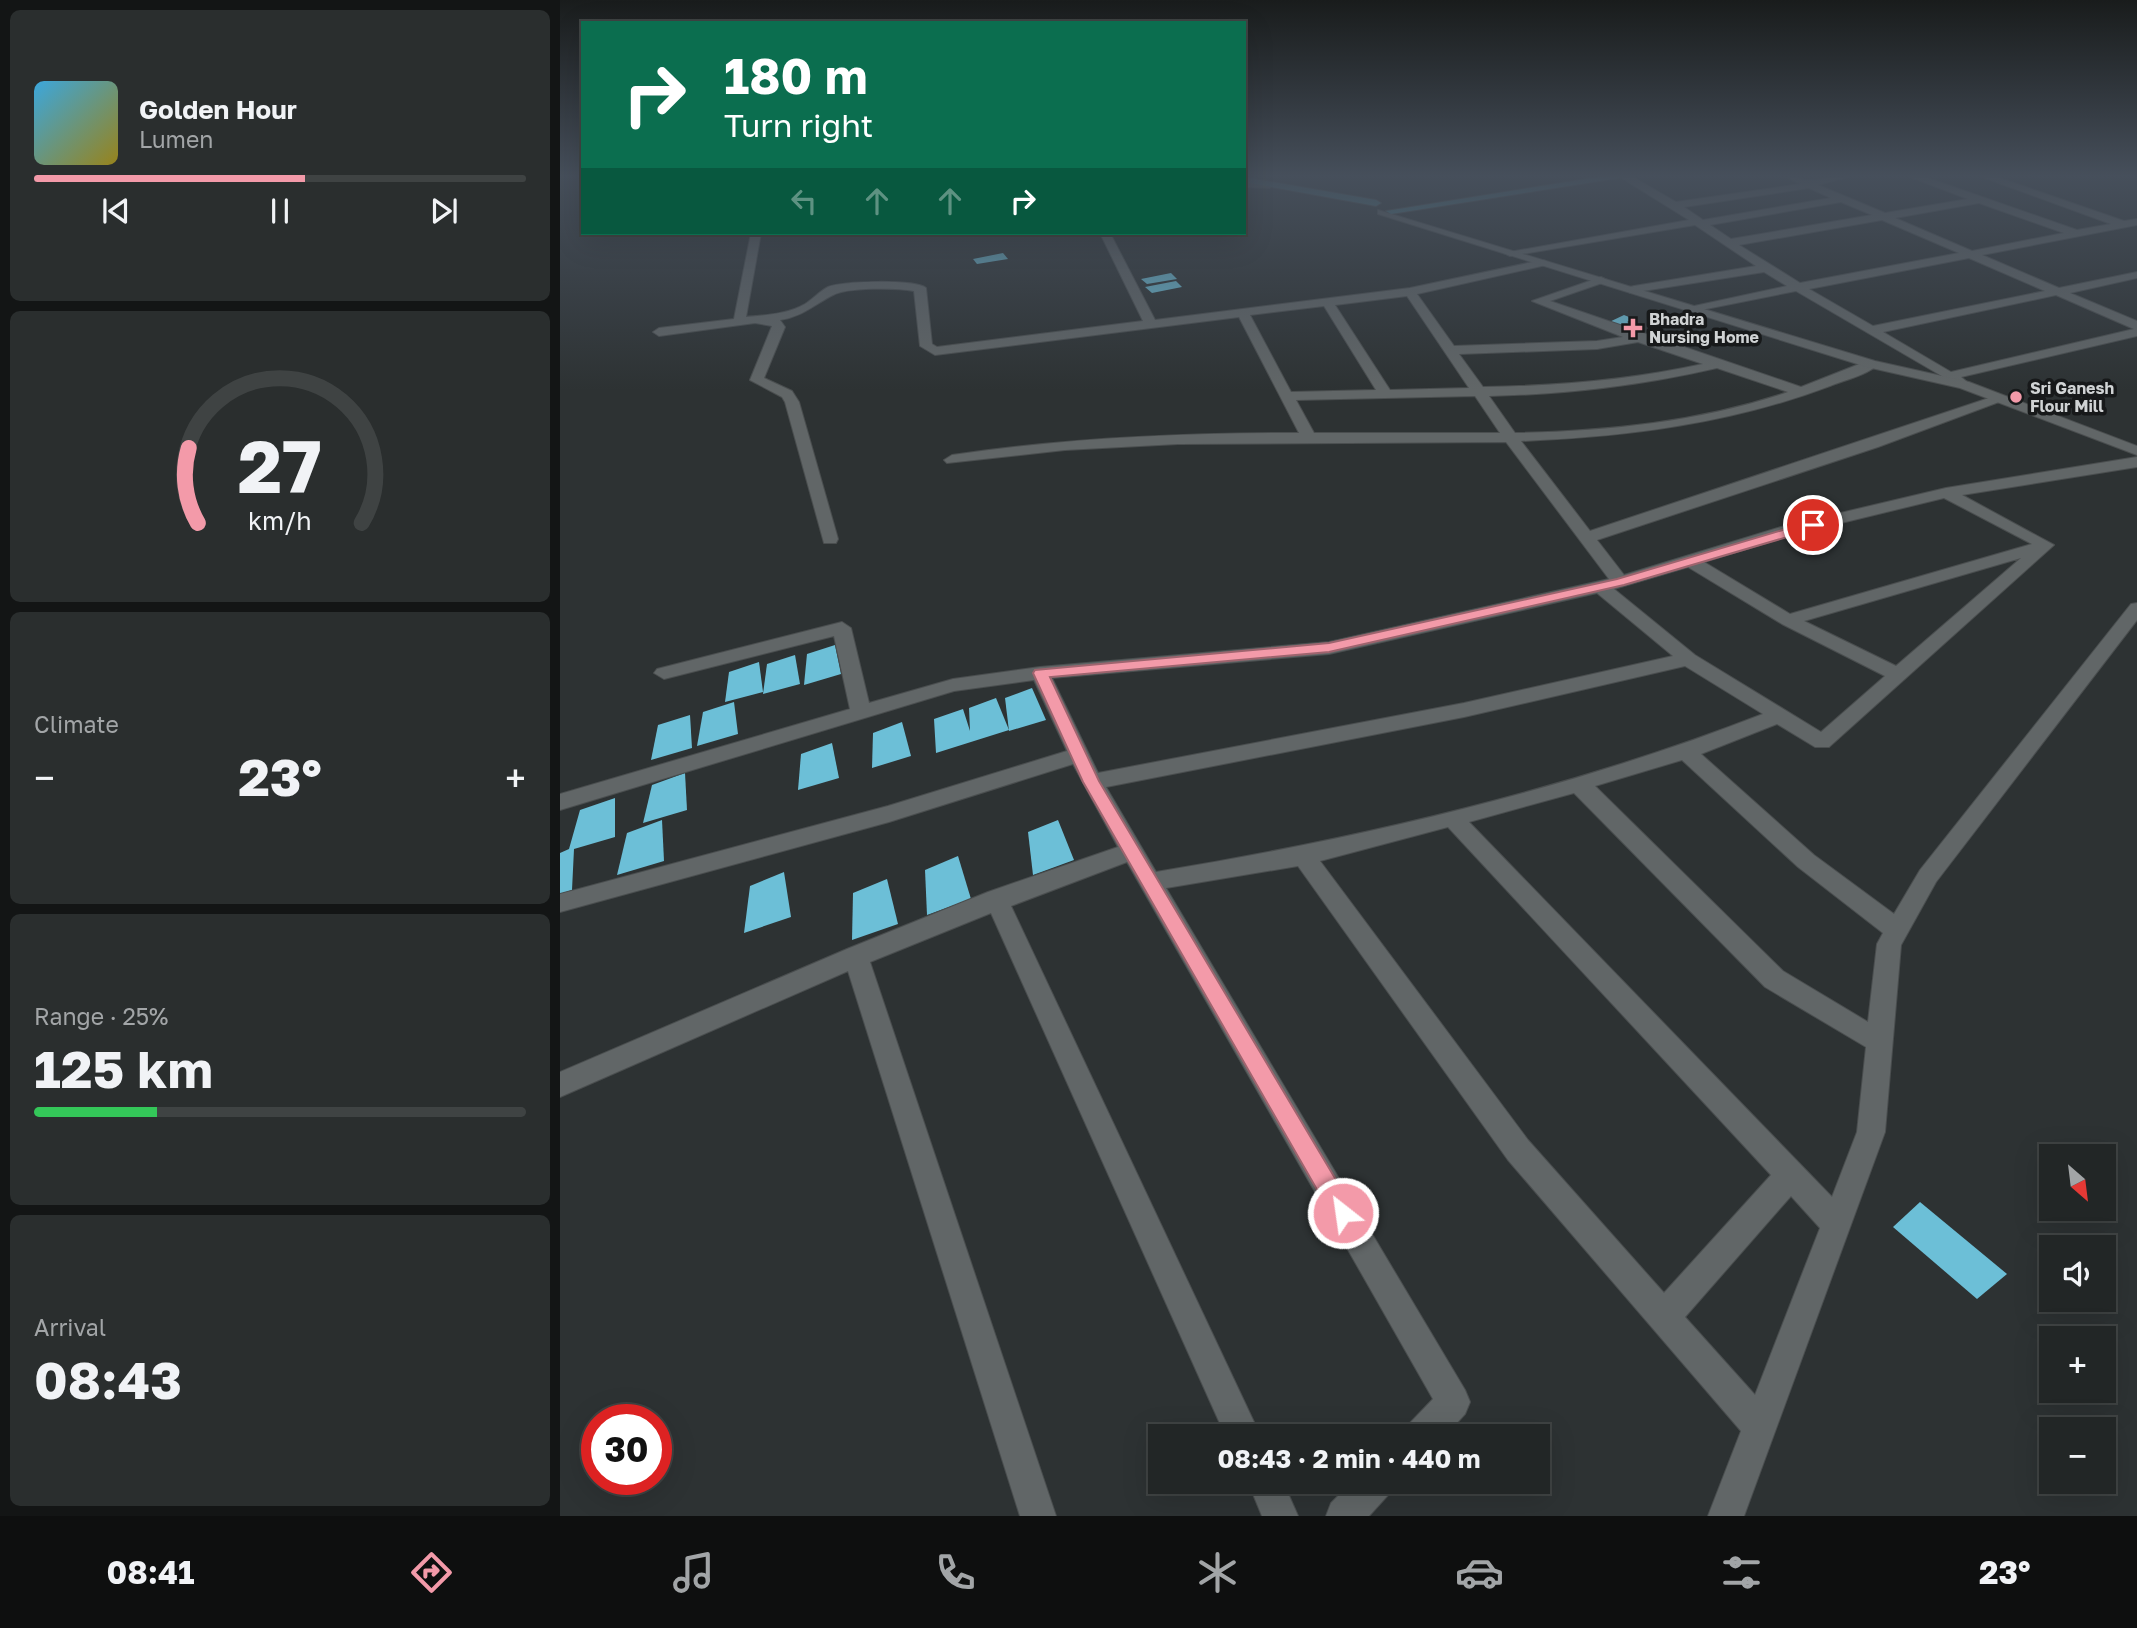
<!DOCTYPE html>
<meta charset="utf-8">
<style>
body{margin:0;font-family:"Golos Text",sans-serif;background:#2a2e2e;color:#f1f3f6;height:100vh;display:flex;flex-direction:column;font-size:26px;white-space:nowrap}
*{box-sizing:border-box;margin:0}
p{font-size:23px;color:#a2a5a7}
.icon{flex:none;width:38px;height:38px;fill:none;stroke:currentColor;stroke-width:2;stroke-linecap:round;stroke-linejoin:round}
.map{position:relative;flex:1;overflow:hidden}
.panel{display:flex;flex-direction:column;gap:10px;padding:10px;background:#131515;width:560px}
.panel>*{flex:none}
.guide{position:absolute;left:21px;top:21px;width:665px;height:214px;border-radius:0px;box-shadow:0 7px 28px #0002,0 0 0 2px #3f4343;background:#0b6e4f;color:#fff;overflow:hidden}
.needle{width:46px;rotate:152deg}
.controls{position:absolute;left:1479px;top:1144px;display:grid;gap:14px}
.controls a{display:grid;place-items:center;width:77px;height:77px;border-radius:0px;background:#222626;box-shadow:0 7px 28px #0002,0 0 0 2px #3f4343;font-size:35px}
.speed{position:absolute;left:21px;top:1404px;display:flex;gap:14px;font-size:35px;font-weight:700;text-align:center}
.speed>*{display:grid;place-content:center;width:91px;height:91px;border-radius:50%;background:#222626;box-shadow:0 7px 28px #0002,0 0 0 2px #3f4343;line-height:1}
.speed .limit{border:10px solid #d22;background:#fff;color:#111}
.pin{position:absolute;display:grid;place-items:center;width:60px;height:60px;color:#fff;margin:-30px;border:4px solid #fff;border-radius:50%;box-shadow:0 2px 7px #0007}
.me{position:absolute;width:77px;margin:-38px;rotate:330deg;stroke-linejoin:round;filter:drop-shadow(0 0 5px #0008)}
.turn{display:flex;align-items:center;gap:24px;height:147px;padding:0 28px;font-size:32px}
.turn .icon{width:91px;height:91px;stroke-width:2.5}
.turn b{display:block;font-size:49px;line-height:60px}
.lanes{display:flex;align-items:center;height:66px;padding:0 28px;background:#0003;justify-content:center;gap:35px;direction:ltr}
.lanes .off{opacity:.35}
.big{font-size:52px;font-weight:700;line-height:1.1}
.panel .tile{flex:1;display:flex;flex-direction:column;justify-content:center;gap:10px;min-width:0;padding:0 24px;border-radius:10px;background:#2a2e2e}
.panel .dial{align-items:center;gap:0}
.dial svg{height:182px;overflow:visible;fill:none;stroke:#3f4343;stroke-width:7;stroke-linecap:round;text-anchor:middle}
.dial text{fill:#f1f3f6;stroke:none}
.song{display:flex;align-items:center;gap:21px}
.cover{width:84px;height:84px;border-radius:10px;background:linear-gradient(135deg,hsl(200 70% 55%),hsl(50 70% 35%))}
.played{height:7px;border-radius:4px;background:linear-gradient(90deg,#f39aa9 55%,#3f4343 55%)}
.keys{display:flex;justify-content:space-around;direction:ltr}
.heat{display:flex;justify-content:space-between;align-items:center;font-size:38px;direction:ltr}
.charge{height:10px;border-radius:5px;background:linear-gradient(90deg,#34c759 25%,#3f4343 0)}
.trip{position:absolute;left:588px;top:1424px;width:402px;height:70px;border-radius:0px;background:#222626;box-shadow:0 7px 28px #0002,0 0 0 2px #3f4343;font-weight:700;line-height:70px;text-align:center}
.tabs{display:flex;height:112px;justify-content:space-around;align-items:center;background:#0e0f0f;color:#a2a5a7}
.tabs .icon{width:49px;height:49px}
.tabs .selected{color:#f39aa9}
.tabs b{font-size:32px;color:#f1f3f6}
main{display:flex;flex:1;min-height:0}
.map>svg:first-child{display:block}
.building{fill:#6cbfd7}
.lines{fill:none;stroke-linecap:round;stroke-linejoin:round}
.street-casing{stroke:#4a4e4f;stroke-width:2}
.secondary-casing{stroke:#4a4e4f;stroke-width:2}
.primary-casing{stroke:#4a4e4f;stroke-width:2}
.street{fill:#616667;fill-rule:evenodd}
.secondary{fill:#616667;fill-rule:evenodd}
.primary{fill:#4a8290;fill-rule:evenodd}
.route{fill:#f39aa9;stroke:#9e646e;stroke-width:2}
.poi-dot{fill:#f39aa9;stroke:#17191a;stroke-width:2.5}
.labels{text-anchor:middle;stroke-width:7;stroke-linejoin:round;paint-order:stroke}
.far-poi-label{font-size:16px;font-weight:bold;fill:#d0d3d4;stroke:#17191a;text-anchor:start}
</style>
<main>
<section class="panel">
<div class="tile">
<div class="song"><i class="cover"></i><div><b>Golden Hour</b><p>Lumen</p></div></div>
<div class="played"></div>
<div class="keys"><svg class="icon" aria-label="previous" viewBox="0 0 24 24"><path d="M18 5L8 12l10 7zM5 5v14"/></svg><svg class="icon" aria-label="pause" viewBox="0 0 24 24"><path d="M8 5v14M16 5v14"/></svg><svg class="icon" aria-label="next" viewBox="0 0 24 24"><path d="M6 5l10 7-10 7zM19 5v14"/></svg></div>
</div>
<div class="tile dial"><svg viewBox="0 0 100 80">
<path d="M14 69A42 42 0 1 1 86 69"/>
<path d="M14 69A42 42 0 0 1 10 36" stroke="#f39aa9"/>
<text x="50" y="56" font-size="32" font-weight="700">27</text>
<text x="50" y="72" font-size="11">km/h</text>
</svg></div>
<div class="tile"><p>Climate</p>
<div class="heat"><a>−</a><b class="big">23°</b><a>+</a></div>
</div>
<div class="tile"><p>Range · 25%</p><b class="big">125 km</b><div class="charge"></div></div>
<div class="tile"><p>Arrival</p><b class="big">08:43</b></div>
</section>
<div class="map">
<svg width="1577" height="1516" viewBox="0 0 1577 1516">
<rect width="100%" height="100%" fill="#2d3233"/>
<g class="building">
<path d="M443,253l5,6 -31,5 -4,-5z"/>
<path d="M611,273l6,6 -30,5 -6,-5z"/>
<path d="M616,281l6,6 -30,6 -7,-6z"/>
<path d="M1064,315l10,4 -7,3 17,7 -12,5 -27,-10z"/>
<path d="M275,645l6,29 -37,11 3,-31z"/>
<path d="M235,655l5,29 -37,10 4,-30z"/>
<path d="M199,662l4,30 -38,10 4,-30z"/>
<path d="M472,688l14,32 -37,11 -4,-33z"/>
<path d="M436,698l13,32 -73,23 -2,-34 29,-10 7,22 -1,-23z"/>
<path d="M174,702l4,32 -41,12 6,-34z"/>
<path d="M130,715l2,33 -41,12 7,-35z"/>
<path d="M342,722l9,34 -39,12 1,-35z"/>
<path d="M272,743l7,35 -41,12 3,-36z"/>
<path d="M125,773l2,37 -44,13 9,-38z"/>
<path d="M55,798v39l-41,12 -2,41 -12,4v-41l9,-4 11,-39z"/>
<path d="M102,820l2,41 -47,14 10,-42z"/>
<path d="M498,820l16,40 -41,15 -5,-43z"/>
<path d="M398,856l13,43 -44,16 -2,-45z"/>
<path d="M224,872l7,45 -47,16 6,-47z"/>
<path d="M327,879l11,45 -46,16 1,-47z"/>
<path d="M1360,1202l87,72 -30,25 -84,-72z"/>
</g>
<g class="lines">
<g class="street-casing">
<g id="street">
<path d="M1060,177h13l43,25 124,-18 -13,-7 21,3 40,-3 -30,8 67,28 83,-14 -58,-22h15l152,53 34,-6 -129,-47h15l127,44 13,-2v6l-155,30 77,33 78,-16v6l-67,15 67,28v15l-176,41 10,8 -7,4 -168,-98 -105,21 -6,-4 102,-22 -23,-14 -134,21v-6l4,-1 122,-20 -61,-41 -185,31 -6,-3 185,-33zM1249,188l22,10 -128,22 -19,-13zM1281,202l31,13 -141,24 -21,-14zM1419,203l85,30 -92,18 -77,-33zM1322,220l77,33 -159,30 -61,-38zM1409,258l76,33 -172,35 -64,-37zM1496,295l78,34 -183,43 -68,-40z"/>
<path d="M191,233h10l-15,84c20,-2 42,-3 59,-13 8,-5 15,-13 23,-17 15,-6 86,-8 98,1l6,56 5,3 206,-26 -43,-88h10l45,87 255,-32 132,-28 4,1v4l-129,29 37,52 143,-5 26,-4 -91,-36 69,-24 6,3 -2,2 -55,19 251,86 66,-26 12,3c-12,11 -34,16 -49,22 -98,37 -202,51 -309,55l69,90 405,-135 12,3 -129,48 -281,93 27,35 157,-48 165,-39 191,-31v10l-175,28 92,50 -225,202h-14l-38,-23 -76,30 113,101 80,59 26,-44 211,-266 6,-1v17l-201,262 -35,63 -16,187 -141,384h-36l33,-85 -233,-271 -210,-294 -132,22 299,502 5,12 -5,12 -21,23h-41l5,-12 25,-26 -306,-537 -116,44 250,531h-35l-235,-524 -121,49 186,554h-36l-172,-545 -288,126v-25l287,-123 141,-57 130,-45 -45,-83 -184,58 -329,90v-18l328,-88 179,-55 -33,-71 -80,11 -394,119v-16l290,-85 -16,-73 -170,43 -10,-6 3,-4 185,-47 9,6 18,75 84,-24 87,-12 289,-25 280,-63 -103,-137 -328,2 -113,6 -118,13 -3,-3 8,-5c115,-17 231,-22 347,-22l-60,-116 -304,38 -15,-9 -6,-55c-17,-3 -66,-4 -81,4 -18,9 -31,22 -53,25l5,7 -21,51 28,13 7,11 39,137 -2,4h-12l-39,-141 -3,-5 -32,-17 22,-54 -17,-3 -96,13 -6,-4 6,-4 75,-9zM847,296l62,92 -79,2 -55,-85zM764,306l52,84 -85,2 -41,-77zM1078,342l65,22c-73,16 -145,22 -220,23l-24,-33 138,-5zM1157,368l71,24c-88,30 -181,39 -273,41l-26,-37c80,-2 149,-10 228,-28zM915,396l25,37h-186l-18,-33zM1384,498l88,46 -242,70 -86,-52 88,-27zM1461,558l-125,108 -92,-45zM1128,567l94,57 103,52 -64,56 -126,-77 -81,-66zM1037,593l76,63 -209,47 -366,70 -46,-95 277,-24zM1125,666l78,48c-195,76 -401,124 -607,158l-50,-85 358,-70zM1122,760l116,107 85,66 -6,11 -9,78 -85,-51 -188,-185zM1014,793l191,194 101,60 -9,85 -25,65 -363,-375zM888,827l323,348 -107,118 -136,-153 -208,-279zM1231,1196l29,32 -65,167 -70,-78z"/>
<path d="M688,1482h35l15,34h-36z"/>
<path d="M792,1482h42l-5,12 -20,22h-43l5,-13z"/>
</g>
</g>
<g class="secondary-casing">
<g id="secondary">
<path d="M684,181l31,4 -5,3 -26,-1z"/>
<path d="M818,210l497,151 94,21 168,64v9l-177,-67 -93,-21 -489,-153z"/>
</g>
</g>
<g class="primary-casing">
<g id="primary">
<path d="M684,177l132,23 5,3 -5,3 -132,-24z"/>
<path d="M1038,177h27l-234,37 -5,-3z"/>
</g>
</g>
<use href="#street" class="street"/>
<use href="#secondary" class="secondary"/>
<use href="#primary" class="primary"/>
</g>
<linearGradient id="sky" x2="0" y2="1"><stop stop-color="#191c1c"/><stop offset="0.45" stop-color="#464f5b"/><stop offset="1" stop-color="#464f5b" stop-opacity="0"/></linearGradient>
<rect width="1577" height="390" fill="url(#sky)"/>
<path class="route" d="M1253,521l6,4 -1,3 -194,57 -295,67 -279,25 49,104 252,424 3,8 -3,8 -8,3 -8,-3 -252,-439 -50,-109 2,-3 294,-27 288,-64z"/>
<g class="poi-dot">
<path d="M1069.5 317.5h7v7h7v7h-7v7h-7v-7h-7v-7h7z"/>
<circle cx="1456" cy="397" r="7"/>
</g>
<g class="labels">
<g class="far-poi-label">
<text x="1089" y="325">Bhadra<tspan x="1089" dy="18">Nursing Home</tspan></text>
<text x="1470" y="394">Sri Ganesh<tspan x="1470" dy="18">Flour Mill</tspan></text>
</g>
</g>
</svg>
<div class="controls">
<a><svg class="needle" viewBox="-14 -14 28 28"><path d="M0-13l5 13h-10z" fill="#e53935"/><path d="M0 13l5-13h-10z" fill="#a2a5a7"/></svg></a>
<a><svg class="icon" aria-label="sound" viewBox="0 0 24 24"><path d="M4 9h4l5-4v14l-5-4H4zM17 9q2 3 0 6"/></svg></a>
<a>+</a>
<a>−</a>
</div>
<div class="speed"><div class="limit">30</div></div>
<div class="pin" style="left:1253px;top:525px;background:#d93025"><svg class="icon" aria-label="arrive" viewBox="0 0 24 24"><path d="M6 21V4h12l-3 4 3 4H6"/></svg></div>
<svg class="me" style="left:783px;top:1213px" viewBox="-20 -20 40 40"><circle r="17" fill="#f39aa9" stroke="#fff" stroke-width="3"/><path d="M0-11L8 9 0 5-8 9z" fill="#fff"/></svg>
<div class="trip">08:43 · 2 min · 440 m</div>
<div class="guide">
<div class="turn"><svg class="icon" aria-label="right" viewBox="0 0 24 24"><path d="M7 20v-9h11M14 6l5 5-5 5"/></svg><div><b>180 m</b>Turn right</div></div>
<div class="lanes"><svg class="icon off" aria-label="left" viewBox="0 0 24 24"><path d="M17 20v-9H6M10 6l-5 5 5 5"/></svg><svg class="icon off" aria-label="ahead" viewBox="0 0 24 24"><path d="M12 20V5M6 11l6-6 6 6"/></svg><svg class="icon off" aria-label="ahead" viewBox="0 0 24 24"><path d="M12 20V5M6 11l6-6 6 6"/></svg><svg class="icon" aria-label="right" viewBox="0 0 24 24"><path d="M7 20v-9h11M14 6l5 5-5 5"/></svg></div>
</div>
</div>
</main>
<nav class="tabs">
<b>08:41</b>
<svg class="icon selected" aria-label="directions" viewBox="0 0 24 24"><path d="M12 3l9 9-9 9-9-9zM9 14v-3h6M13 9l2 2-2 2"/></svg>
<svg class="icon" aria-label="music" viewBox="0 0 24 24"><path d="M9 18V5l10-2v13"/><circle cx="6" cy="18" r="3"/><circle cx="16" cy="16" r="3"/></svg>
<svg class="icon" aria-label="phone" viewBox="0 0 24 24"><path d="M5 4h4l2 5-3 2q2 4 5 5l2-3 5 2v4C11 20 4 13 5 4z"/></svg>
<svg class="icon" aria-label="climate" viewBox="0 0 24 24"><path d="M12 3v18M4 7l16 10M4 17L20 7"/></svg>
<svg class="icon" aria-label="car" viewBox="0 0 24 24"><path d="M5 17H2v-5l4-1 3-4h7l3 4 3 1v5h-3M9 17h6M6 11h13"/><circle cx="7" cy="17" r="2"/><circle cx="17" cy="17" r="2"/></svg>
<svg class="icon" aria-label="filters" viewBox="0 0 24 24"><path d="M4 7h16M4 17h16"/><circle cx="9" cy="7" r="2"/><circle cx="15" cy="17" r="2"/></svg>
<b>23°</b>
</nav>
